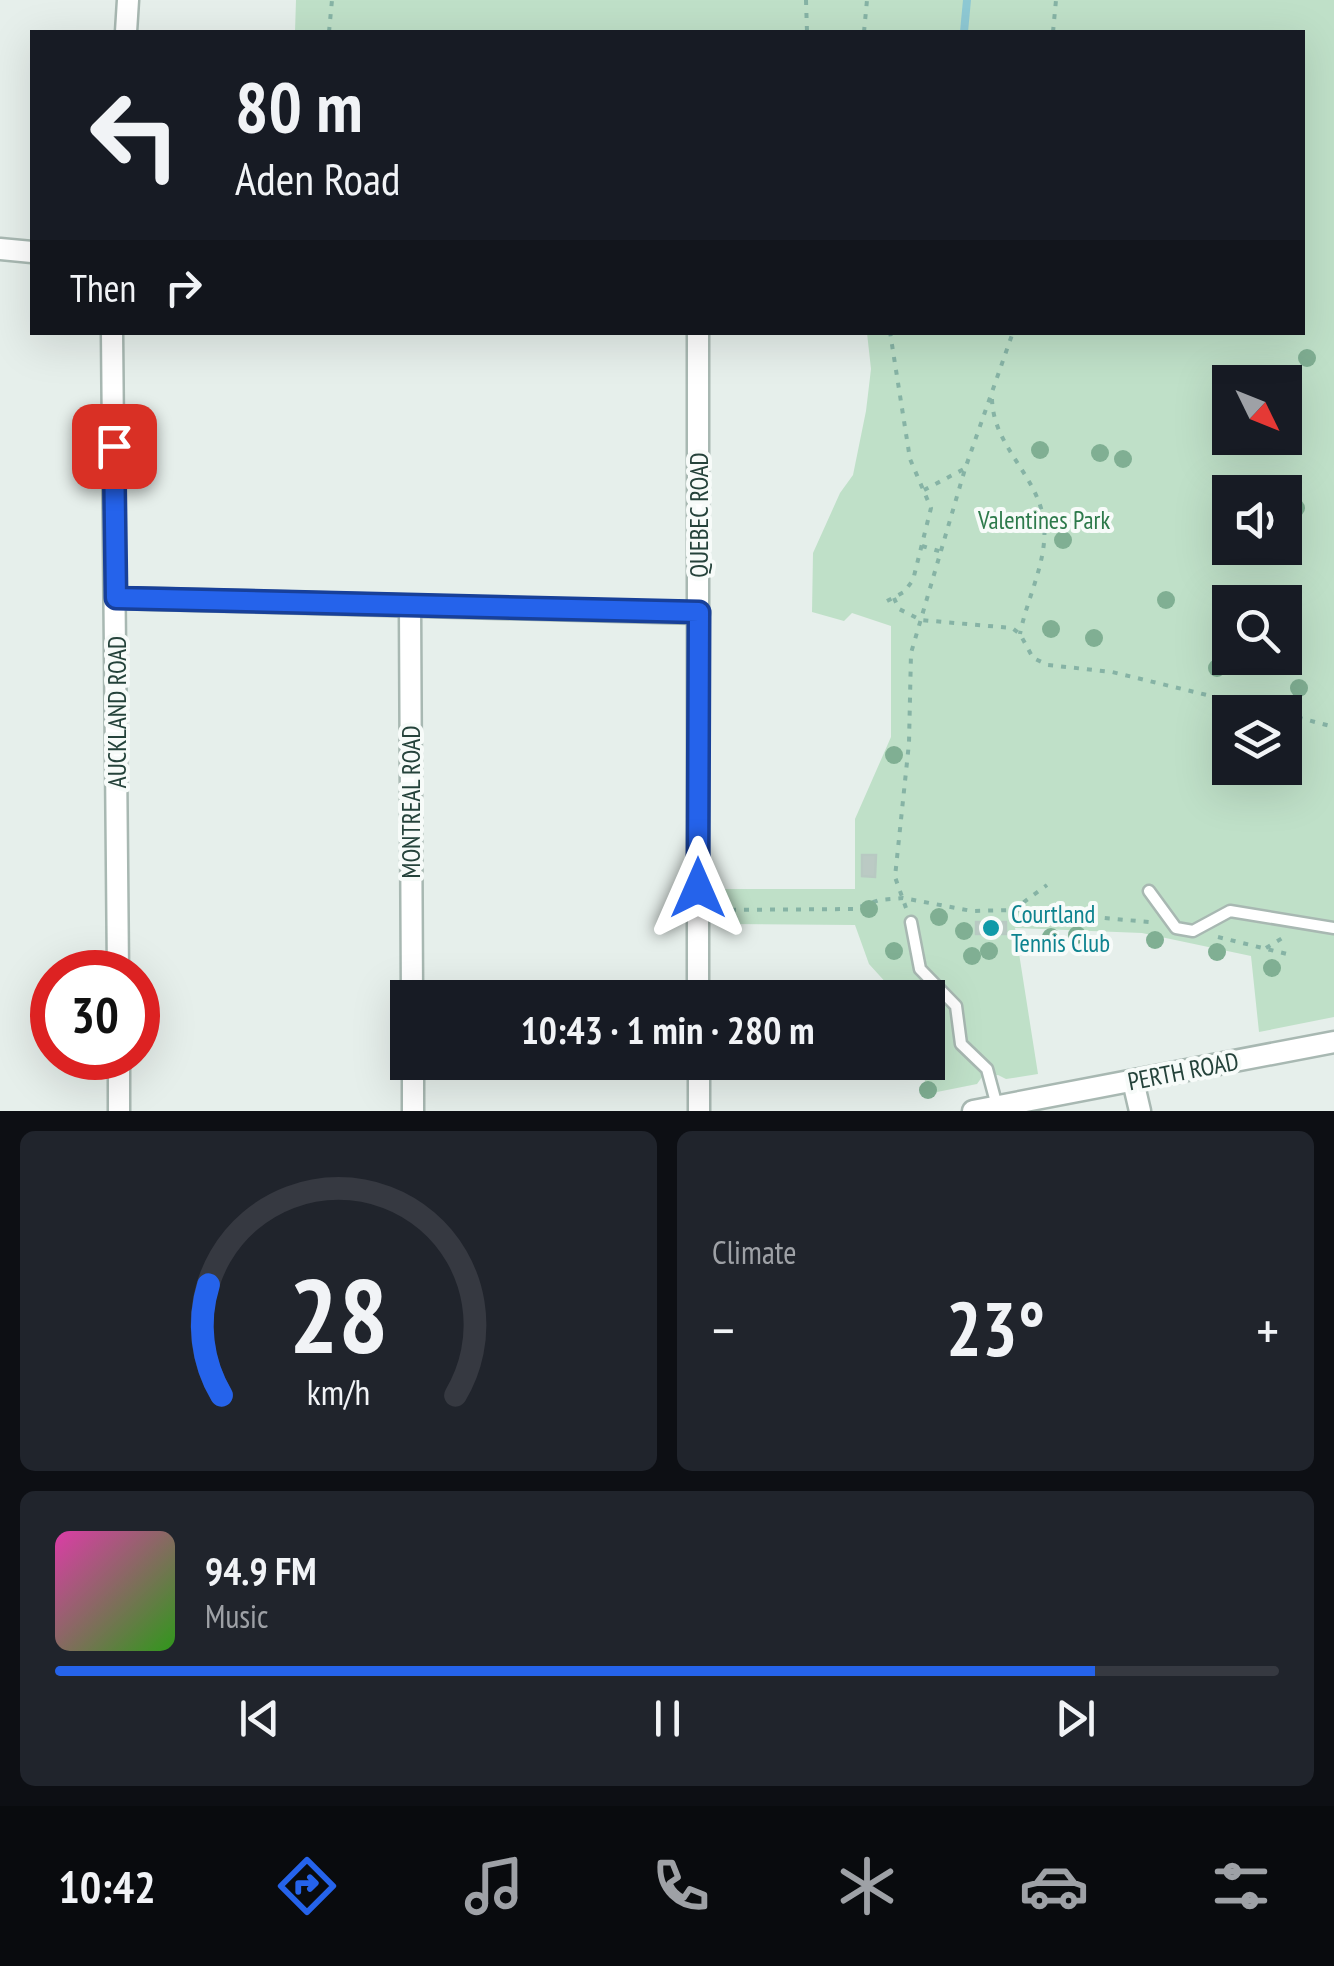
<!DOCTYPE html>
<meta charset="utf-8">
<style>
body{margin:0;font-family:"PT Sans Narrow",sans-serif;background:#20242c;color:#f1f3f6;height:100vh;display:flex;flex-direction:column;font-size:38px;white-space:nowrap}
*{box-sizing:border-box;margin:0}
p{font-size:32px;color:#9ea1a6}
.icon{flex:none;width:55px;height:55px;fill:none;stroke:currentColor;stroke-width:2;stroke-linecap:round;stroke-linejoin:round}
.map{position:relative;height:1111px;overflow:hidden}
.side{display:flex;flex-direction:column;gap:20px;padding:20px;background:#0d0f14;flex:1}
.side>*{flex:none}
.guide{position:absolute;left:30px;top:30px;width:1275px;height:305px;border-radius:0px;box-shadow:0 10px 40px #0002;background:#171b24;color:#f1f3f6;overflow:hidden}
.needle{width:65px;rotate:133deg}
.controls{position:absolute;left:1212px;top:365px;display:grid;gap:20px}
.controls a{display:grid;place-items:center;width:90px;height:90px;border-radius:0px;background:#171b24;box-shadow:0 10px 40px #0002;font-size:50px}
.speed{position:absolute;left:30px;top:950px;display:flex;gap:20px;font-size:50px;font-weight:700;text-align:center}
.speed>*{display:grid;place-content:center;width:130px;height:130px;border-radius:50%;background:#171b24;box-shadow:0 10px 40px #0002;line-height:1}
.speed .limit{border:15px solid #d22;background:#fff;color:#111}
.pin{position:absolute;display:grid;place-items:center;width:85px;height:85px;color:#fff;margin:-42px;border-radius:20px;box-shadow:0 5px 15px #0006}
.me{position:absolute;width:110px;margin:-55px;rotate:0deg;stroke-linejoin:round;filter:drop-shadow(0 0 8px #0008)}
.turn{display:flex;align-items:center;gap:35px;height:210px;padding:0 40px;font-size:45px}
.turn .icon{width:130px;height:130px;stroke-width:2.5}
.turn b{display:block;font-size:70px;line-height:85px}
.then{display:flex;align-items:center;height:95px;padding:0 40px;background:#0003;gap:20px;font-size:38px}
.big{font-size:75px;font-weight:600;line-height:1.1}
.side .tile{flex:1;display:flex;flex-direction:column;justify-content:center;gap:15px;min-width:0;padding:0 35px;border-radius:15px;background:#20242c}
.side .dial{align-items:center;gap:0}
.dial svg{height:260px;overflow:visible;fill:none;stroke:#363941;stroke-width:7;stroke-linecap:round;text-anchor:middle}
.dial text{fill:#f1f3f6;stroke:none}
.song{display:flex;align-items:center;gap:30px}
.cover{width:120px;height:120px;border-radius:15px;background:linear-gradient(135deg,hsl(320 70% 55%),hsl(110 70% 35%))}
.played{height:10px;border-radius:5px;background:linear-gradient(90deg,#2563eb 85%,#363941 85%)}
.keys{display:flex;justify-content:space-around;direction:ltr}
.heat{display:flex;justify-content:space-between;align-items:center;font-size:55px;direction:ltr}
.side .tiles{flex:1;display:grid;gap:20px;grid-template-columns:1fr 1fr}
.tile:last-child{grid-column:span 2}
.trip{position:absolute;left:390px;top:980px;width:555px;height:100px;border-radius:0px;background:#171b24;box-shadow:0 10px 40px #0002;font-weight:600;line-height:100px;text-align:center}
.menu{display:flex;height:160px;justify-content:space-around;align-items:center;background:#090b0e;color:#9ea1a6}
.menu .icon{width:70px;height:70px}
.menu .current{color:#2563eb}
.menu b{font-size:45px;color:#f1f3f6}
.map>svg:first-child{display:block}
.green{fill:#bfe0c8;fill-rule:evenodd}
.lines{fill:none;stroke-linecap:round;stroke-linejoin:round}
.stream{stroke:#8ec9d4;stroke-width:8}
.building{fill:#bbcac4;stroke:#b8c9c2;stroke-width:2.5}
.lane-casing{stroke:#a8b8b2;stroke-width:15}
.street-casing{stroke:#a8b8b2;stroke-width:25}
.path{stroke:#86b3a5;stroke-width:4;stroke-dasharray:5 8;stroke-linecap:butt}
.lane{stroke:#fff;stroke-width:10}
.street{stroke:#fff;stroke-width:20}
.tree{fill:#80af93}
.route-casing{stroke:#184099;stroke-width:25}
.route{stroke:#2563eb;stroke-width:18}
.culture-dot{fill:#0f9aa8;stroke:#f7fbf9;stroke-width:4}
.labels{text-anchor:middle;stroke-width:8;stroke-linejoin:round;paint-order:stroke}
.street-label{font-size:25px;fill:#24423a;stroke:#f7fbf9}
.park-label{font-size:25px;fill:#2d7a4b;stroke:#f7fbf9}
.culture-label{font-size:25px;fill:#0d838f;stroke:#f7fbf9;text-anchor:start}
</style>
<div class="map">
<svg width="1334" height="1111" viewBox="0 0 1334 1111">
<rect width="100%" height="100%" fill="#e6efeb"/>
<path class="green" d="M296,0h1038v1017l-75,15 -8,-76 -109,-23 -127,-5 23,146 -32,5 -8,-4 -16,2 -5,7 -50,10 -5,-31 6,-1v-64l-29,-1 -30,-33 -14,-39 -135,-1v-35h135v-70l36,-82v-111l-39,-13 -8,8 -32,-9 1,-59 27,-60 13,-18 13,-64 5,-42 -4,-36 435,-1v-300h-1007zM1230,382h55v56h-55zM1230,492h55v56h-55zM1230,602h55v56h-55zM1230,712h55v56h-55z"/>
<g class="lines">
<path class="stream" d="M964,32l3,-32"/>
</g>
<g class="building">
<path d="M862,855h14l-1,22 -13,-1z"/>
<rect x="976" y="922" width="30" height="12"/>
</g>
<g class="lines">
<g class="lane-casing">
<g id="lane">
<path d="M1149,891l27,37 17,3 37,-20 104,17"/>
<path d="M911,922l9,47 36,37 5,38 26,25 10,37"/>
</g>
</g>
<g class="street-casing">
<g id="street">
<path d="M126,32l2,-32"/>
<path d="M0,249l32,3"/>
<path d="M112,332l6,640"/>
<path d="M698,332v666"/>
<path d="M116,598l583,15"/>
<path d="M410,606l2,392"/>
<path d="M119,1058v53"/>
<path d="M413,1062v49"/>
<path d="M699,1062v49"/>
<path d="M1133,1081l7,30"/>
<path d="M973,1111l361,-69"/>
</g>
</g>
<g class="path">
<path d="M806,0l1,32"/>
<path d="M329,32l3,-32"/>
<path d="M864,32l3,-32"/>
<path d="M1053,32l3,-32"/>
<path d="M992,399c1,42 35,68 48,106 15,44 -12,87 -20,129"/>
<path d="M924,490l40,-21"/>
<path d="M922,546l20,6"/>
<path d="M894,598l5,11 22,11 91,8 8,6 13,24 15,7 64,7 165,40"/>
<path d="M887,601l17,-9 9,-12 18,-72 -21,-49 -20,-127"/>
<path d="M1285,714l49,13"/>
<path d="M906,908l-11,-31 14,-134 2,-90 54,-184 48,-137"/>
<path d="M718,910l136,-1 25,-9 24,-2 69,13 41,-1 136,12"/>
<path d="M1013,910l34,-25"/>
<path d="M1218,937l73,18"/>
<path d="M1266,948l18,-11"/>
</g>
<use href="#lane" class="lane"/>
<use href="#street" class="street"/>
</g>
<g class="tree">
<circle cx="1307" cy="358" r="9"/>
<circle cx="1040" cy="450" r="9"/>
<circle cx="1100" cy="453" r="9"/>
<circle cx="1123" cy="459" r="9"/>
<circle cx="1296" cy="508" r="9"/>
<circle cx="1063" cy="540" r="9"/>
<circle cx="1166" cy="600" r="9"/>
<circle cx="1051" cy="629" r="9"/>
<circle cx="1094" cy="638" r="9"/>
<circle cx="1217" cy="668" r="9"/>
<circle cx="1299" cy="688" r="9"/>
<circle cx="894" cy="755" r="9"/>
<circle cx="869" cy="909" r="9"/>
<circle cx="939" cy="917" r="9"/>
<circle cx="964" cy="931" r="9"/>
<circle cx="1077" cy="935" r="9"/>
<circle cx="1051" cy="937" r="9"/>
<circle cx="1155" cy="940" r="9"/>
<circle cx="894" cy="951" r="9"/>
<circle cx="989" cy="951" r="9"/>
<circle cx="1217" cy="952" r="9"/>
<circle cx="972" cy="956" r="9"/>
<circle cx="1272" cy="968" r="9"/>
<circle cx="928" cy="1090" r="9"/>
</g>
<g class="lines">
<g class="route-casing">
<path id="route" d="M114,446l2,152 583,14 -1,276"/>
</g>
<use href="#route" class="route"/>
</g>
<circle class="culture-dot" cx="991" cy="928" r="10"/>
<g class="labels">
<g class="street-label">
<text transform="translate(699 515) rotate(-90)" y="9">QUEBEC ROAD</text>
<text transform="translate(117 712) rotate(-90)" y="9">AUCKLAND ROAD</text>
<text transform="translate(411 802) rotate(-90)" y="9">MONTREAL ROAD</text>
<text transform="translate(1183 1071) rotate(-11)" y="9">PERTH ROAD</text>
</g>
<g class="park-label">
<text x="1044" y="529">Valentines Park</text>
</g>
<g class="culture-label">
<text x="1011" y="923">Courtland<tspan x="1011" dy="29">Tennis Club</tspan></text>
</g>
</g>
</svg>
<div class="controls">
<a><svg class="needle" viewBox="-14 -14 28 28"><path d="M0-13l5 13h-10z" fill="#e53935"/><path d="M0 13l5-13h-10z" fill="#9ea1a6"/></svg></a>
<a><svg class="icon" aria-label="sound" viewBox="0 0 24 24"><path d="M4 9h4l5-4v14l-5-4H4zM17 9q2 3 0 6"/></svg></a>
<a><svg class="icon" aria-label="search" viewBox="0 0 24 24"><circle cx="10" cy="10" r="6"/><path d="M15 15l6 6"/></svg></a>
<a><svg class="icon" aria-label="layers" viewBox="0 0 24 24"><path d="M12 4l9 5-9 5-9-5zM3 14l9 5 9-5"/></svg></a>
</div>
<div class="speed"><div class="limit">30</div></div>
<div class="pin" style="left:114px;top:446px;background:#d93025"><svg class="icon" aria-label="arrive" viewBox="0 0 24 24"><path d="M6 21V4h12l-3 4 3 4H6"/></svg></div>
<svg class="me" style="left:698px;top:888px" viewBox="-20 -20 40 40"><path d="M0-17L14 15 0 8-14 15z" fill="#2563eb" stroke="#fff" stroke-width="4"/></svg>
<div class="trip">10:43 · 1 min · 280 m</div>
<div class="guide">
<div class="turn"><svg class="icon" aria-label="left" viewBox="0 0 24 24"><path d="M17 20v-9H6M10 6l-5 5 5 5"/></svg><div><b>80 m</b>Aden Road</div></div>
<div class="then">Then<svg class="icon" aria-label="right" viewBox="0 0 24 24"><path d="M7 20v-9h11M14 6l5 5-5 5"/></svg></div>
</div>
</div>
<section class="side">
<div class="tiles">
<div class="tile dial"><svg viewBox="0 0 100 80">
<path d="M14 69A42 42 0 1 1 86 69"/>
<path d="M14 69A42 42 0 0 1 10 35" stroke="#2563eb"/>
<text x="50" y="56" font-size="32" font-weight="700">28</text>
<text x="50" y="72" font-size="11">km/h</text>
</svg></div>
<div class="tile"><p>Climate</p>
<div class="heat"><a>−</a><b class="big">23°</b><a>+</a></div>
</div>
<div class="tile">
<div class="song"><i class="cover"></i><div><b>94.9 FM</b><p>Music</p></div></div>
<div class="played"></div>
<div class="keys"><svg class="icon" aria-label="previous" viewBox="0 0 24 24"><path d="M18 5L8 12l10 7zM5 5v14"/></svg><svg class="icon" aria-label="pause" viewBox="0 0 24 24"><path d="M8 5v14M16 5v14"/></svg><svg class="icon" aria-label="next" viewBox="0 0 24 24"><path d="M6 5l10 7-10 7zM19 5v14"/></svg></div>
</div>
</div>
</section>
<nav class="menu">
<b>10:42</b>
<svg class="icon current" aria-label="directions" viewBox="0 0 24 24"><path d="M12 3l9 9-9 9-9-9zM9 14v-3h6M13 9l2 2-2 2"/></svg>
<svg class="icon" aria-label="music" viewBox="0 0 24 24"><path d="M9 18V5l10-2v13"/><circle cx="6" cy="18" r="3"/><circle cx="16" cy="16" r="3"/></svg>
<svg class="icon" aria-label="phone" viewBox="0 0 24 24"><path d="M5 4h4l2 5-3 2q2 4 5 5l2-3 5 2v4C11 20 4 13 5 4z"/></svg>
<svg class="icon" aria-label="climate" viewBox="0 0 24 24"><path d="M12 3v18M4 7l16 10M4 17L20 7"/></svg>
<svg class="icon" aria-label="car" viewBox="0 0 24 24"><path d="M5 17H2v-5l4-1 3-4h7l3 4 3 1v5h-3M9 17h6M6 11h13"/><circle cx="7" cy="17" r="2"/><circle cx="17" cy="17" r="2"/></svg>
<svg class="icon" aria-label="filters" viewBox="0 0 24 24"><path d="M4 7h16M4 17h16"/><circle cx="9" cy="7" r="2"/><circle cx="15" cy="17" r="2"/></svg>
</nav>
